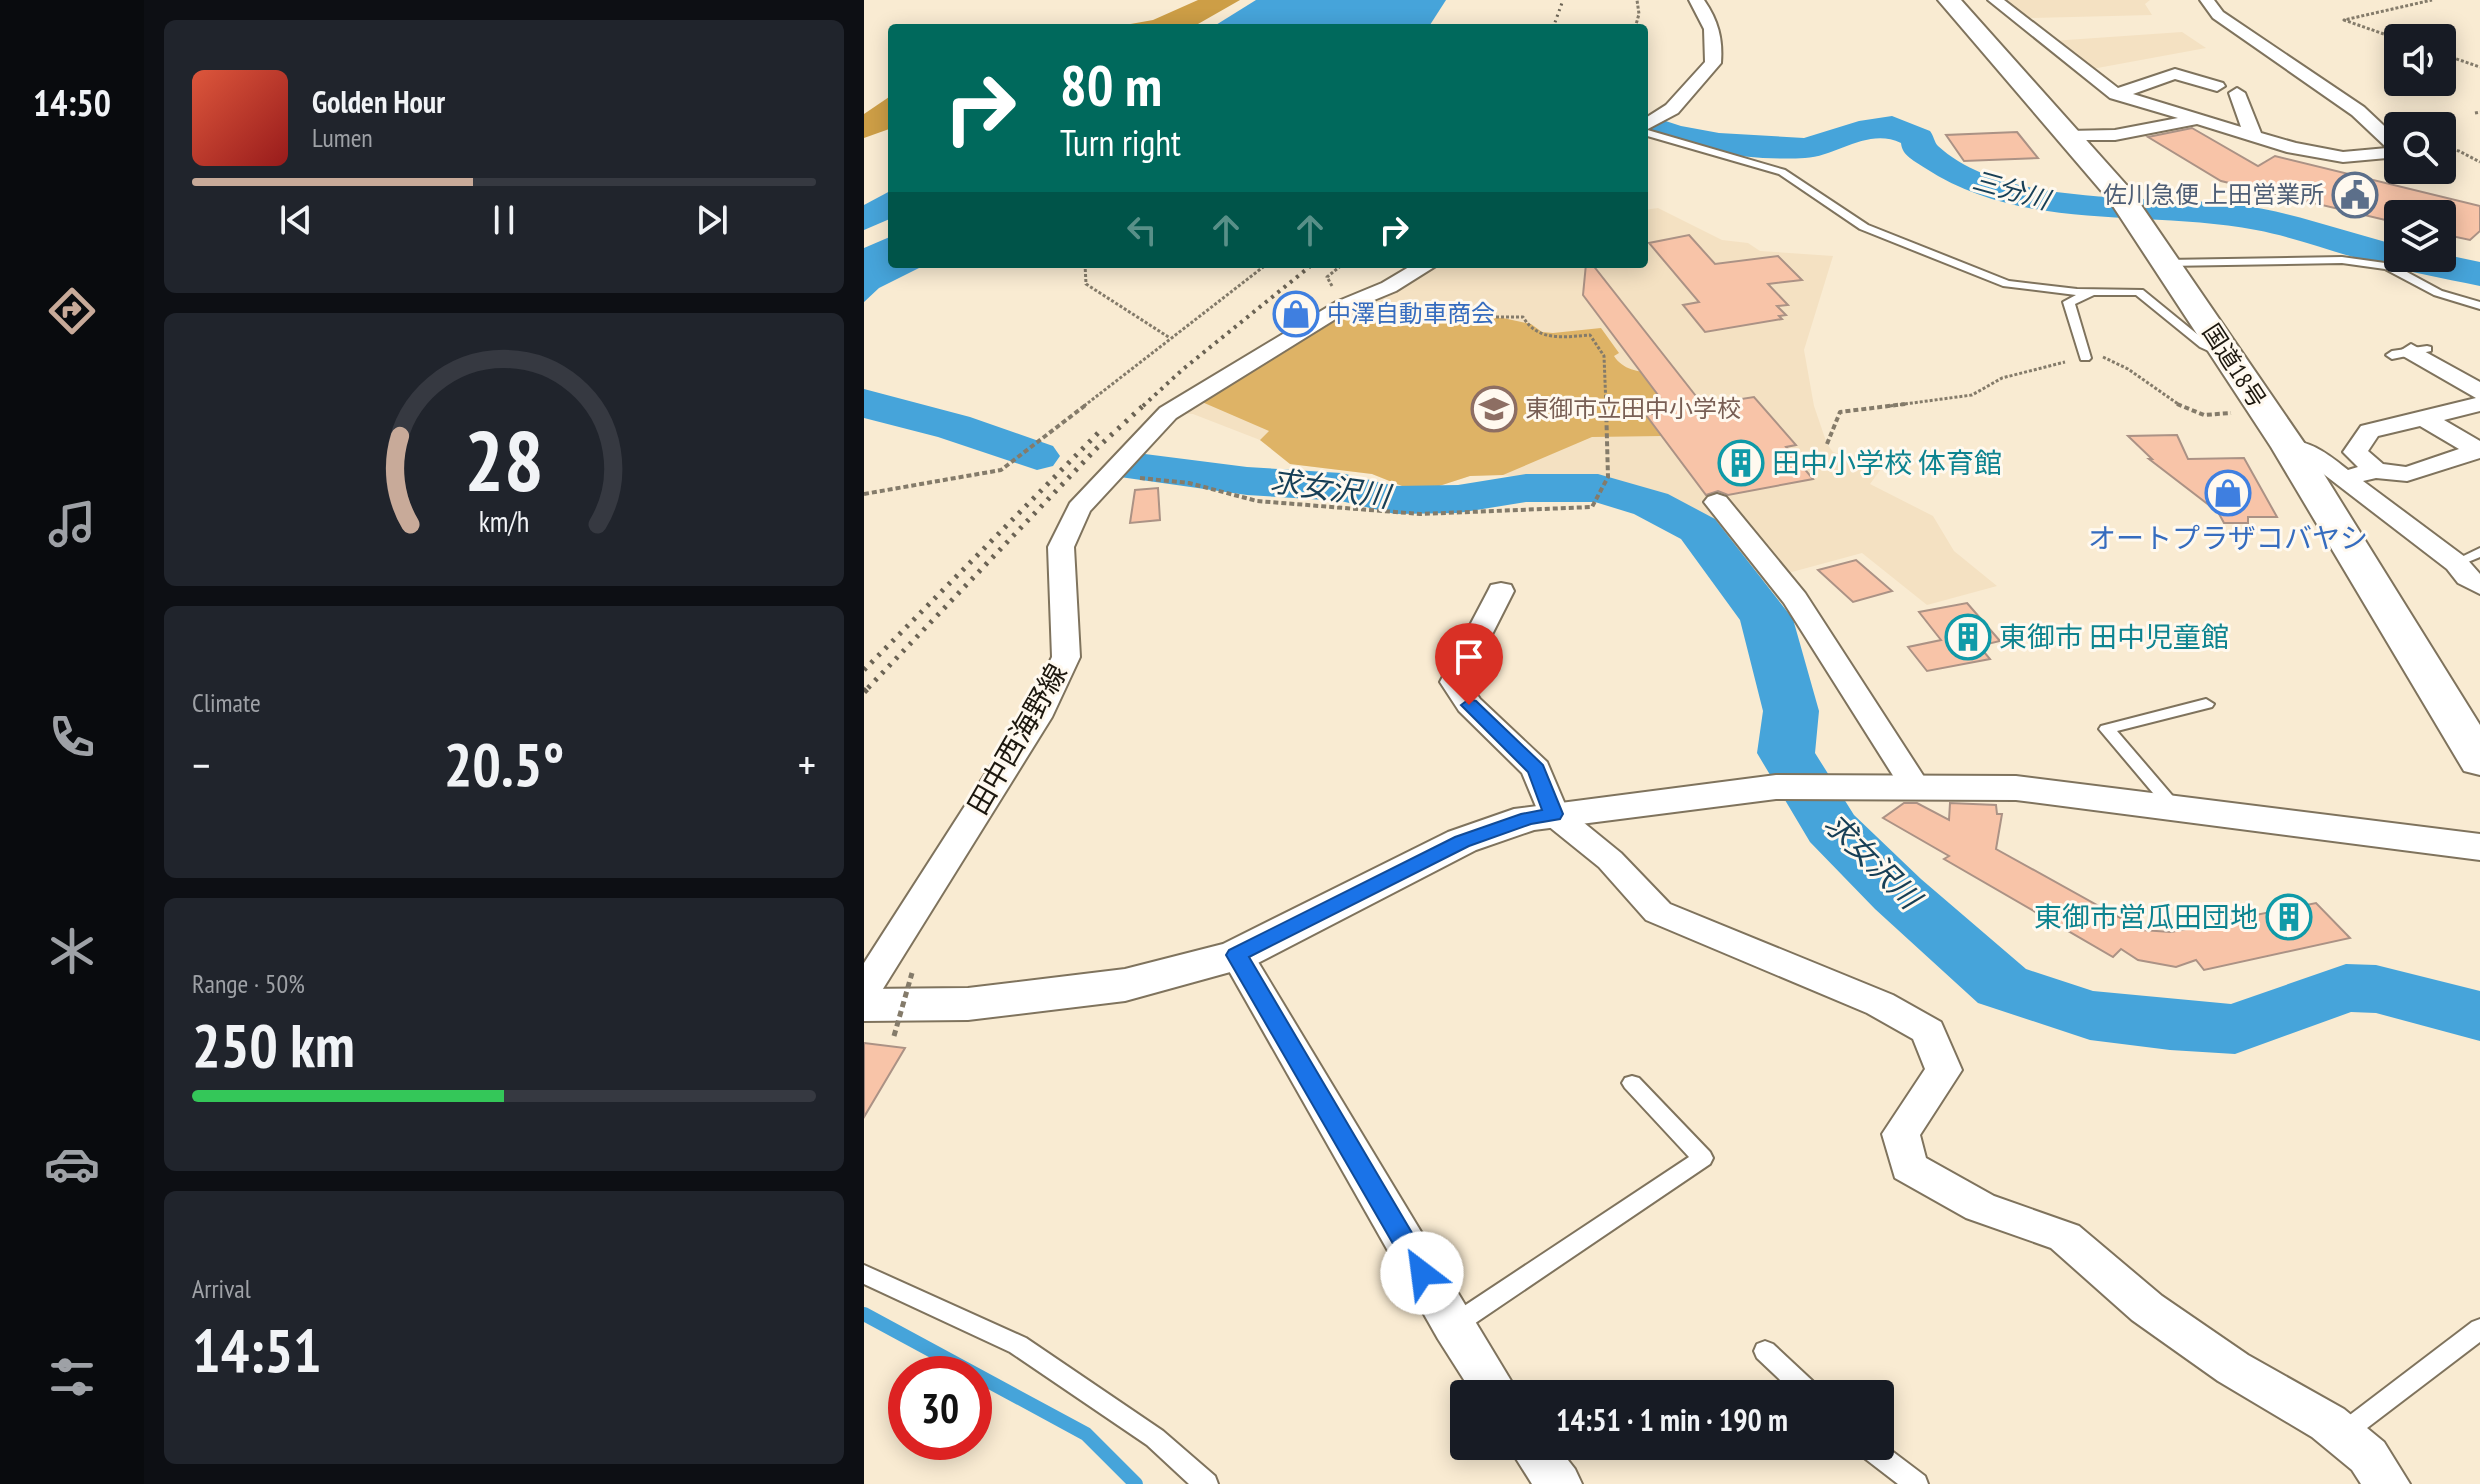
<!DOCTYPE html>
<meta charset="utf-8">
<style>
body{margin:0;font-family:"PT Sans Narrow","Noto Sans JP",sans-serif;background:#20242c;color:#f1f3f6;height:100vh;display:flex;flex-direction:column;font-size:30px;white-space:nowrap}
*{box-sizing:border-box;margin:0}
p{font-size:26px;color:#9ea1a6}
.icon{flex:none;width:44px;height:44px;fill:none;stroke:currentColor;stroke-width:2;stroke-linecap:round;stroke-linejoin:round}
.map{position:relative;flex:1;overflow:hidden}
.sheet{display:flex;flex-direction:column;gap:20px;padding:20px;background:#0d0f14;width:720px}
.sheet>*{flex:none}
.guide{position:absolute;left:24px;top:24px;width:760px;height:244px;border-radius:8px;box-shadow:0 4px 20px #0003;background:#00695c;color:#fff;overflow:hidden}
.tools{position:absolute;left:1520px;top:24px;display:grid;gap:16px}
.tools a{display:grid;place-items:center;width:72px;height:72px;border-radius:8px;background:#171b24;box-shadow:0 4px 20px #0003;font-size:40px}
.speed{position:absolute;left:24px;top:1356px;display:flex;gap:16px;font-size:40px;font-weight:700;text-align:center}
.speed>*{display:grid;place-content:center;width:104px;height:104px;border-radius:50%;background:#171b24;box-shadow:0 4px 20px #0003;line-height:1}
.speed .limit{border:12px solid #d22;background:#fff;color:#111}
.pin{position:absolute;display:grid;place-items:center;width:68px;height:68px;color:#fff;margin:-82px -34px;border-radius:50% 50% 50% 0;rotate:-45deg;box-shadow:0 0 8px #0007}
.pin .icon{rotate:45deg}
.me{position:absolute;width:88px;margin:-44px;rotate:330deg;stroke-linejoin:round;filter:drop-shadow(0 0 6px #0008)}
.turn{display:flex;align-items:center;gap:28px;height:168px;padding:0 40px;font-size:36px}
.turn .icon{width:104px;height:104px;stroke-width:2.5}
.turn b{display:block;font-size:56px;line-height:68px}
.lanes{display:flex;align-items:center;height:76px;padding:0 40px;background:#0003;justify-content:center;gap:40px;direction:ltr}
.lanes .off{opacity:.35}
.big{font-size:60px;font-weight:800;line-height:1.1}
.sheet .tile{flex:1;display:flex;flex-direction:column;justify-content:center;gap:12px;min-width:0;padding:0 28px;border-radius:12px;background:#20242c}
.sheet .dial{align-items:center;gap:0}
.dial svg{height:208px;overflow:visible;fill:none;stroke:#363941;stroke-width:7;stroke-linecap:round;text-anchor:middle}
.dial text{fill:#f1f3f6;stroke:none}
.song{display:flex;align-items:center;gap:24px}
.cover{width:96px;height:96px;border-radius:12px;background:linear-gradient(135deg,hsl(10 70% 55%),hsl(0 70% 35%))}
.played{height:8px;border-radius:4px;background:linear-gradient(90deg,#c8aa99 45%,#363941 45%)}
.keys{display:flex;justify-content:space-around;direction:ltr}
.heat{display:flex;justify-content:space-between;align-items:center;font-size:44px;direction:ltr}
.charge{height:12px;border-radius:6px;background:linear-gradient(90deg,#34c759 50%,#363941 0)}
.trip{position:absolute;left:586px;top:1380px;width:444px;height:80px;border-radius:8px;background:#171b24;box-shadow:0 4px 20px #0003;font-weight:800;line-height:80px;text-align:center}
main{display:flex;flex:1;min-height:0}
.menu{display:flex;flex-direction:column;width:144px;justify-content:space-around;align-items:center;background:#090b0e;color:#9ea1a6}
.menu .icon{width:56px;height:56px}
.menu .on{color:#c8aa99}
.menu b{font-size:36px;color:#f1f3f6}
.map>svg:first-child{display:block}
.built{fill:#f4e1c2}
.green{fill:#deb366}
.forest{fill:#cd9e46}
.water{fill:#46a4da}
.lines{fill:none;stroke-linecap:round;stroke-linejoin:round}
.stream{stroke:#46a4da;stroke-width:14}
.river{fill:#46a4da;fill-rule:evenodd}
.building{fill:#f8c4a8;stroke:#ab9285;stroke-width:2}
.service-casing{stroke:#7f735d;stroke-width:4}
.minor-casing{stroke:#7f735d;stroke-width:4}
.tertiary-casing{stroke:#7f735d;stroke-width:4}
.trunk-casing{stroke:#7f735d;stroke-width:4}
.path-far1{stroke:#847b6a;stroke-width:3;stroke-dasharray:3 2;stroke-linecap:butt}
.path{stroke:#847b6a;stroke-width:4;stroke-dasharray:5 3;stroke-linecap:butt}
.service{fill:#fff;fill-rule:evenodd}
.minor{fill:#fff;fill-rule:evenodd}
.tertiary{fill:#fff;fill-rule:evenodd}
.trunk{fill:#fff;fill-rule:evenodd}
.rail-far3{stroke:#6b6354;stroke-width:3;stroke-dasharray:2 4;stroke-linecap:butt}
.rail-far2{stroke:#6b6354;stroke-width:4;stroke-dasharray:3 5;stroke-linecap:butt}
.rail-far1{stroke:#6b6354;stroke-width:5;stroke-dasharray:3 7;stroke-linecap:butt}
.rail{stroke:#6b6354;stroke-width:6;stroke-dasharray:4 9;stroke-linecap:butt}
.path-bridge{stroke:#847b6a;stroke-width:5;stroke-dasharray:6 4;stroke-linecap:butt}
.route{fill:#1a73e8;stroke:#114b97;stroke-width:2}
.labels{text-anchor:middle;stroke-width:6;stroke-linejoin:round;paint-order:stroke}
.far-service-label{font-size:24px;fill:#4e5e75;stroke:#fff9ef;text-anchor:end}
.far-shop-label{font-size:24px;fill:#366cbe;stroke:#fff9ef;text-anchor:start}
.far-street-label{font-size:24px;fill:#1d180f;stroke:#fff9ef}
.far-education-label{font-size:24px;fill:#785e54;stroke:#fff9ef;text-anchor:start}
.far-water-label{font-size:26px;font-style:italic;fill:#173f56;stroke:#fff9ef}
.culture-label{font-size:28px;fill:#0d838f;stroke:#fff9ef;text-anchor:start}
.shop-label{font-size:28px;fill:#366cbe;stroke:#fff9ef}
.street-label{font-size:28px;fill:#1d180f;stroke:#fff9ef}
.water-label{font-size:30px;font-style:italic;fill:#173f56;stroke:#fff9ef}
</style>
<main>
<nav class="menu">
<b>14:50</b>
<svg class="icon on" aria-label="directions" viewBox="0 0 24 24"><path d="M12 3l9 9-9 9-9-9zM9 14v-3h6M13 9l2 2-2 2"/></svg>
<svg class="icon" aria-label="music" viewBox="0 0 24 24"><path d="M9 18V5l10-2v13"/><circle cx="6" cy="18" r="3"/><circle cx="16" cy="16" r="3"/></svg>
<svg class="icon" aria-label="phone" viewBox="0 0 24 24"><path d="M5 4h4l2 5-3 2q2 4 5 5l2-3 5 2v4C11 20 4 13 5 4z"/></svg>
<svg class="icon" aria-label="climate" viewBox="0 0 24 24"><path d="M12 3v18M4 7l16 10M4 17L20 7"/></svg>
<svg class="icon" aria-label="car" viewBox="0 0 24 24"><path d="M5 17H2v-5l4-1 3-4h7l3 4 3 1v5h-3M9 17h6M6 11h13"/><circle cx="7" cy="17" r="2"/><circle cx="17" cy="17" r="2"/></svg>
<svg class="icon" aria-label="filters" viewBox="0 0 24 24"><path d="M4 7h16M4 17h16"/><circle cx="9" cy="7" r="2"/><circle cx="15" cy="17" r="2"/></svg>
</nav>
<section class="sheet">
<div class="tile">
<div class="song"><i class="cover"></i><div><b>Golden Hour</b><p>Lumen</p></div></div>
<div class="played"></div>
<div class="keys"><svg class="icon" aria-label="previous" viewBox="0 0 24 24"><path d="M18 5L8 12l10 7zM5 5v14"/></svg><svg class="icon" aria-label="pause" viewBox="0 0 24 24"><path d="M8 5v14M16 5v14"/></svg><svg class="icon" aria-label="next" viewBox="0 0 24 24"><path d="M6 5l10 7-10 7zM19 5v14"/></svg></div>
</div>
<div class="tile dial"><svg viewBox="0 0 100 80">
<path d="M14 69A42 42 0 1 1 86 69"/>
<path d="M14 69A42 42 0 0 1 10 35" stroke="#c8aa99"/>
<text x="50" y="56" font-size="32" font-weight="700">28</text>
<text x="50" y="72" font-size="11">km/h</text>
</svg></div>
<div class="tile"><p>Climate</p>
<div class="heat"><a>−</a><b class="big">20.5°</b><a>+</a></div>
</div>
<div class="tile"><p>Range · 50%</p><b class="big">250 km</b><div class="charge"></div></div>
<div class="tile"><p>Arrival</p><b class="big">14:51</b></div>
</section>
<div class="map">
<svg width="1616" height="1484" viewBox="0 0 1616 1484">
<rect width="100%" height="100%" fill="#f9ebd2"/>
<g class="built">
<path d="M1135,0h151l-5,4 7,11 -124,3z"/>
<path d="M1318,32l24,16 -114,21 -40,-28z"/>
<path d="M794,208l64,32 26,3 12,8 73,5 -29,94 10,56 13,38 6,8 48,17 -11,15 63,32 21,35 43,35 -70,19 -65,-52 -103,28 -43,-55 -46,-26 -53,-15 -87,-4 -27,-6 -33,1 -34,11 -29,1 -35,-14 -82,-10 -30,-24 -67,-26 -25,-1 261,-149h215v-54z"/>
</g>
<path class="green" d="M639,318l28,6 11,8 11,1 48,-5 18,25 -5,3c11,17 32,17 50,16l21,37 -23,27 -70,1 -89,38 -33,1 -34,11 -29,1 -35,-14 -82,-10 -30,-24 9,-9 -67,-29 135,-82z"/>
<g class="forest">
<path d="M334,0h42l-49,28h-83l45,-8z"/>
<path d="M28,95v33l-28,10v-24z"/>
</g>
<g class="water">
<path d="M392,0h190l-18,28h-217z"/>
<path d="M28,190v28l-28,12v-25z"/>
<path d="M28,236v28h35l-48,24 -15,14v-54z"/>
</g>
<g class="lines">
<path class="stream" d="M0,1314l222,120 50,50"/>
<g class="river">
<path d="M780,114l37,12 38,7 85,5 55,-17 33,-5 38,15c4,5 4,11 8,15 69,63 213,48 301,59 54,7 106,27 159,40v13h44v-4l38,8v24c-38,-8 -76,-15 -113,-25 -37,-10 -73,-24 -111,-31 -112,-21 -231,3 -331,-62 -10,-7 -23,-12 -24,-25 -33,-16 -63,13 -96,15 -47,3 -117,-6 -161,-23z"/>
<path d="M0,389l106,28 83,29 7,10 -7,10 -16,4 -99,-33 -70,-18 -4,-1z"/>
<path d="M273,453l110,14 94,6 54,13 63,-1 68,-11h72l70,20 47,25 78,100 26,92 -4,42 39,62 67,64 105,90 67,22 138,13 115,-40 30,1 104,26v50l-104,-28 -25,-1 -116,42 -65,-4 -80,-10 -112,-37 -103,-94 -65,-67 -53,-89 6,-42 -23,-91 -59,-81 -47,-25 -39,-12h-69l-68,11 -63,1 -54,-13 -94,-6 -127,-18 -6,-10 6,-10z"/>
</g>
</g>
<g class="building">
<path d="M1328,128l66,38 17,-10 205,50v25l-10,9 -28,-6v-20h-44v9l-177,-42 -73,-44z"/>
<path d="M1153,132l21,26 -74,3 -18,-26z"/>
<path d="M825,235l26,29 63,-8 24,24 -34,4 20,21 -11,1 9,9 -7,1 3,3 -77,13 -22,-27 16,-3 -50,-59z"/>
<path d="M722,264h6l111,141 51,-8 42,48 -10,2 27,32 -85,16 -10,-4 -12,4 -60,-80 24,-4 -87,-116z"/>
<path d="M1313,435l11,24 56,-1 33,59h-29v6h-24l-6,-11 -69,-53h3l-24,-23z"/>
<path d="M294,488l2,32 -30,3 5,-33z"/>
<path d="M992,560l36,31 -39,11 -35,-32z"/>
<path d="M1103,603l33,38 -21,5 11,13 -63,12 -19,-24 33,-7 -22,-28z"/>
<path d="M1040,803h13l32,17 1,-17 46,2 1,9h5l-6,35 146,81 29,2 145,-29 34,35 -146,32 -8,-10 -20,7 -38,-7 -17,-11 -8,8 -169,-98 5,-3 -66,-38z"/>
<path d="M0,1043l41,5 -41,69z"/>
</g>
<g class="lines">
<g class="service-casing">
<g id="service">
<path d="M780,129l141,41 83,55 141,56 68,8 66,1 65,53 22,11 -6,4 -24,-11 -64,-52h-42l-19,9 16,54 -2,2h-8l-18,-58 13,-7 -73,-9 -143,-57 -81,-55 -135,-39z"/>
<path d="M1478,257l50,7 50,27 38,11v7l-46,-14 -49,-26 -43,-6 -176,3 -5,-3 5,-3z"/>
<path d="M1563,346l4,1v4l-39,8 -6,-4 6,-4z"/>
<path d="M1616,548v9l-24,10 -7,-4z"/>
<path d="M1342,699l8,5 -2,3 -95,24 66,77 -2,4h-12l-70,-83 2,-3z"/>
<path d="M768,1076l7,2 71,74 3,6 -3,6 -248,168 -8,2 -8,-2 -3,-7 3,-7 243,-161 -64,-69 -3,-5 3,-5z"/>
<path d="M0,1265l162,73 137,93 52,45 3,8h-29l-42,-39 -137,-93 -146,-68z"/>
<path d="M1616,1319v23l-130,99 -8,4 -8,-4 -4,-7 4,-7 138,-105z"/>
<path d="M901,1341l8,3 46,43 4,7h-28l-38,-36 -3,-7 3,-7z"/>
<path d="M1016,1442l45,34 3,8h-30l-39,-30 -4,-8h25z"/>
</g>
</g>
<g class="minor-casing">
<g id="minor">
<path d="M825,0h15c14,20 19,39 17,63l-43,50 -34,18v-12l22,-14 39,-43 -1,-33z"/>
<path d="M1124,0h16l114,88 57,-19 48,14 2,3 -8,5 -42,-12 -42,15 108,33 -12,-34 8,-5 8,5 16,40 35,10 47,9 44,-4 -35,-33 -139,-97 -13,-18h14l9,12 141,95 34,32v18l-55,5 -56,-10 -90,-28 -82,16h-53l-3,-4 3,-4 6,-1 47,-1 63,-12 -68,-20z"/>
<path d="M550,264h25l-43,27 -46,19 -174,108 -86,93 -16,36 6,110 -28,60 -176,283 -12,3v-40l158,-246 30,-60 -4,-110 22,-44 90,-95 176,-106 46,-19z"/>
<path d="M1547,344l69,38v29l-36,9 36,21v17l-73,23 -31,-3 -13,3 102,76 15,17v20l-22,-11 -11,-14 -143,-110 -23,-7 -4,-5 4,-5c25,-6 48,13 67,28l10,-3 -15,-15 18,-26 115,-28 -73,-42 -3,-5zM1556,426l39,23 -53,18 -23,-3 -15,-13 10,-15z"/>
<path d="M853,494l9,3 79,96 125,193 -4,7 -11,3 -11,-3 -120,-190 -80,-101 4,-5z"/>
<path d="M637,583l10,2 3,6 -46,91 12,17 67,63 20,47 54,44 49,51 223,91 48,27 21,48 -42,65 6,23 68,38 85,30 83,70 86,59 96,54 40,33 26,42h-49l-9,-14 -40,-33 -94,-56 -86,-61 -81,-72 -85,-30 -71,-40 -13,-44 43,-65 -12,-30 -46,-26 -221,-93 -47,-53 -57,-46 -20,-48 -63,-62 -19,-29 48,-91 3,-6z"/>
<path d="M373,943l12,4 270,447h-46l-35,-55 -218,-384 5,-8z"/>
<path d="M644,1446h49l18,23 7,15h-50z"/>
</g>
</g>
<g class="tertiary-casing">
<path id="tertiary" d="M912,775l240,1 464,58v26l-464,-60 -240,-1 -242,31 -58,20 -224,116 -127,35 -157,19 -104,1v-32l104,-1 157,-19 98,-25 225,-112 66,-23z"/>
</g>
<g class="trunk-casing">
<path id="trunk" d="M1074,0h23l169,189 177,258 173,278v50l-16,-4 -6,-10 -187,-314 -162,-247z"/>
</g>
<g class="path-far1">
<path d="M771,28l4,-14 -2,-14"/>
<path d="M1534,39l-54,-19 88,-20"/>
<path d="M1578,54l38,13"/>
<path d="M1611,113l5,-1"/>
<path d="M1578,148l17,3 21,11"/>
<path d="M221,264l1,20 84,54"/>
<path d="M468,286l-5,-9 16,-13"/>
<path d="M517,317h142c15,25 41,20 67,18l14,21 2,50"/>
<path d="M1239,357l25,12 53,37"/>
<path d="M220,406l183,-142"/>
<path d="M1026,406l82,-11 30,-17 63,-16"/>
</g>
<g class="path">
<path d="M1313,404l27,11 27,-2"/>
<path d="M963,444l13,-32 65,-8"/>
<path d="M276,478l49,5 68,18 163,13 172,-7 16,-30 -2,-73"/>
<path d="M0,494l137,-24 86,-66"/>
</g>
<use href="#service" class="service"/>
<use href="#minor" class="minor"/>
<use href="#tertiary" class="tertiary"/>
<use href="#trunk" class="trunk"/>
<path class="rail-far3" d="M689,28l10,-28"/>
<path class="rail-far2" d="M279,406l39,-36 131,-106"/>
<g class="rail-far1">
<path d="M0,670l236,-239"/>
<path d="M4,688l228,-239 49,-45"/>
</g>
<path class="rail" d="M0,692l6,-6"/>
<path class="path-bridge" d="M30,1036l18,-63"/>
</g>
<path class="route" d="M605,699l7,2 67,64 20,49 -3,5 -29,5 -62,22 -220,111 182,308 4,8 -4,7 -9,3 -8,-3 -188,-325 3,-5 226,-113 66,-23 21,-4 -14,-38 -67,-67z"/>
<defs>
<g id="civic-ring" transform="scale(2.3)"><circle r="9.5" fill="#fff9ef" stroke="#5c6f8a" stroke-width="1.5"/><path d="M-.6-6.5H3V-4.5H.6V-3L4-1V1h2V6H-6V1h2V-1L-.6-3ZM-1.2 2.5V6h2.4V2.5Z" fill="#5c6f8a"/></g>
<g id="shop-ring" transform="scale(2.3)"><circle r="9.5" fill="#fff9ef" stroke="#3f7fe0" stroke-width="1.5"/><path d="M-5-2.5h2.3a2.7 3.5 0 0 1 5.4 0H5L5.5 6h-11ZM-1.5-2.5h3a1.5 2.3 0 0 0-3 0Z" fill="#3f7fe0"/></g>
<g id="school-ring" transform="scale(2.3)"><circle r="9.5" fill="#fff9ef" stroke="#8d6e63" stroke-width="1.5"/><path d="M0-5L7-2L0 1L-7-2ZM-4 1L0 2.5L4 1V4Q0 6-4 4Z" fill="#8d6e63"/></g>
<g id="building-ring" transform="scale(2.3)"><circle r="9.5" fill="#fff9ef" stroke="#0f9aa8" stroke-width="1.5"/><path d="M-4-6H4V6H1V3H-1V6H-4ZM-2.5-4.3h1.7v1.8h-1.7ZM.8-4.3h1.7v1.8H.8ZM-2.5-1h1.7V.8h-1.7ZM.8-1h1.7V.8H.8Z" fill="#0f9aa8"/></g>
</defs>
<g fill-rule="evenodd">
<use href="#civic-ring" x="1491" y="195"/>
<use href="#shop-ring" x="432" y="314"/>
<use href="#school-ring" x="630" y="409"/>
<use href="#building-ring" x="877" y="463"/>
<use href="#shop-ring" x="1364" y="493"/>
<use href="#building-ring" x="1104" y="637"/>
<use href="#building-ring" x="1425" y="917"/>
</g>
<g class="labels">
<g class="far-service-label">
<text x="1460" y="203">佐川急便 上田営業所</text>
</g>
<g class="far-shop-label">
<text x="463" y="322">中澤自動車商会</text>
</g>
<g class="far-street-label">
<text transform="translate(1370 366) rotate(57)" y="8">国道18号</text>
</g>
<g class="far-education-label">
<text x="661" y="417">東御市立田中小学校</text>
</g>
<g class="far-water-label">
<text transform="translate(1147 190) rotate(16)" y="9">三分川</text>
</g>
<g class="culture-label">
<text x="908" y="473">田中小学校 体育館</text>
<text x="1135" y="647">東御市 田中児童館</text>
<text x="1394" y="927" text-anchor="end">東御市営瓜田団地</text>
</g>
<g class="shop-label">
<text x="1364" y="548">オートプラザコバヤシ</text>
</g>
<g class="street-label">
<text transform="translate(153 739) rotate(-60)" y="10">田中西海野線</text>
</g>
<g class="water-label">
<text transform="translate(466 489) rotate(8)" y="10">求女沢川</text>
<text transform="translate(1008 861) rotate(45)" y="10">求女沢川</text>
</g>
</g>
</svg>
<div class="tools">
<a><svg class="icon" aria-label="sound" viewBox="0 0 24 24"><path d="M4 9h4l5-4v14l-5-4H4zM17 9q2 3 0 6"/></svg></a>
<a><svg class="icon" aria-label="search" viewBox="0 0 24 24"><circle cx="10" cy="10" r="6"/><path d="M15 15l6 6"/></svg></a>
<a><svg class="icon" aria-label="layers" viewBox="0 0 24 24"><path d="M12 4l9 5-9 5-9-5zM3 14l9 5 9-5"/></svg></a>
</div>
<div class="speed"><div class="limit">30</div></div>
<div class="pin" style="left:605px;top:705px;background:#d93025"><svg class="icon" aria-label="arrive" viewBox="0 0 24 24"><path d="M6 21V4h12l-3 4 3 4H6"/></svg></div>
<svg class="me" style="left:558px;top:1273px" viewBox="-20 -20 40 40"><circle r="19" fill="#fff"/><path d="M0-13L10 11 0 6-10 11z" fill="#1a73e8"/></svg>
<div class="trip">14:51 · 1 min · 190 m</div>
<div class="guide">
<div class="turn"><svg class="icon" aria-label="right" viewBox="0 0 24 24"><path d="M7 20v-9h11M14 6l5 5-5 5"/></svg><div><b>80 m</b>Turn right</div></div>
<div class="lanes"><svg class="icon off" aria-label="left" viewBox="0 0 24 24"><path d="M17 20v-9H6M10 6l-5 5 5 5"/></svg><svg class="icon off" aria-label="ahead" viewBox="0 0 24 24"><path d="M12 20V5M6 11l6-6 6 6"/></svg><svg class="icon off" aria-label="ahead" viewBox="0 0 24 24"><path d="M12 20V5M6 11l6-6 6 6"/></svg><svg class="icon" aria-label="right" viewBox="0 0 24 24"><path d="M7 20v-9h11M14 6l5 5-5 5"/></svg></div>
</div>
</div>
</main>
